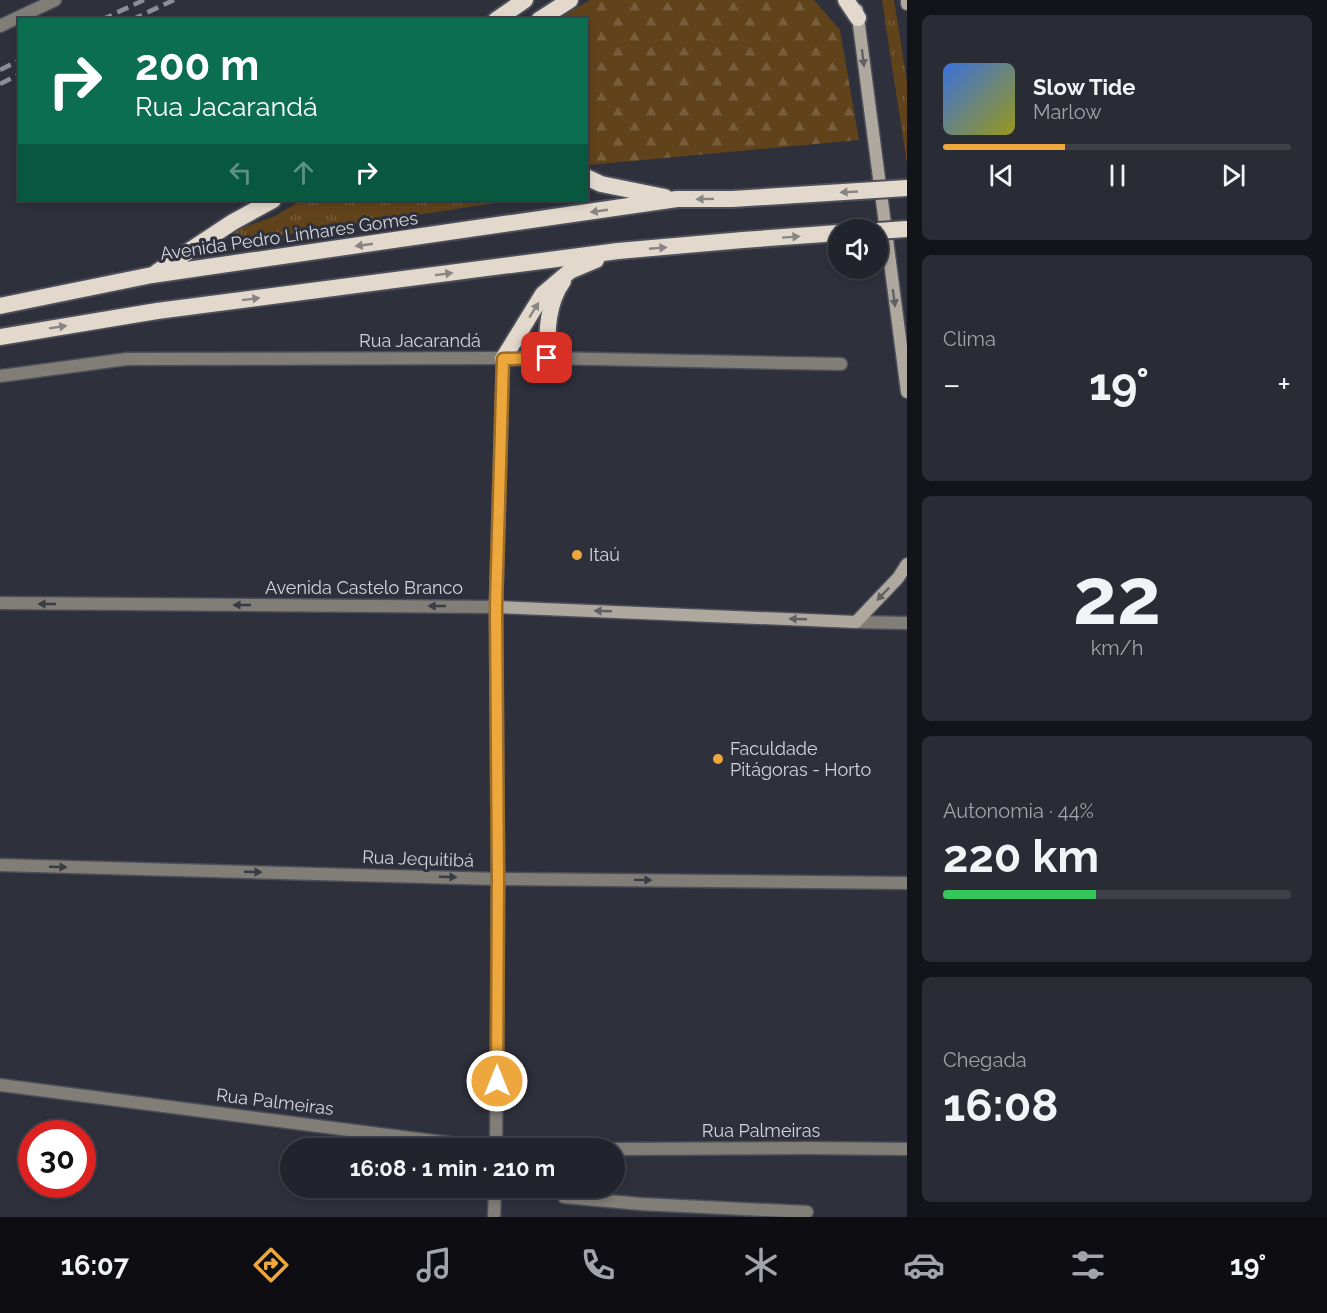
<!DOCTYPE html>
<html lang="pt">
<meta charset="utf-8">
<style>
body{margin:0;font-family:Raleway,sans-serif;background:#2a2c35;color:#f1f3f6;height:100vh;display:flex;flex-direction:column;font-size:22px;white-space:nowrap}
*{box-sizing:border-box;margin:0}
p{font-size:20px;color:#a2a4aa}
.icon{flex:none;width:33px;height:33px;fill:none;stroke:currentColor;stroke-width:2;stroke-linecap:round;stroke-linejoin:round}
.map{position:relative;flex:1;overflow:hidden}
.side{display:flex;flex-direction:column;gap:15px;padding:15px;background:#131419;width:420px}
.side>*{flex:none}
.banner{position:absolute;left:18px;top:18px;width:570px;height:183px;border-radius:0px;box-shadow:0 3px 9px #0003,0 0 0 2px #3f4149;background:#0b6e4f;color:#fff;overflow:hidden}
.controls{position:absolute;left:828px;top:219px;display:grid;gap:12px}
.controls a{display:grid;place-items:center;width:60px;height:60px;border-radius:50%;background:#22242d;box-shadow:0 3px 9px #0003,0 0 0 2px #3f4149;font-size:30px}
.speed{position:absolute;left:18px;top:1120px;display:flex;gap:12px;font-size:30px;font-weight:700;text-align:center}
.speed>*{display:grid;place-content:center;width:78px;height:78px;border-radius:50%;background:#22242d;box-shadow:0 3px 9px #0003,0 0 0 2px #3f4149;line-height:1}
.speed .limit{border:9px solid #d22;background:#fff;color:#111}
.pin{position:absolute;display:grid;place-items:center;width:51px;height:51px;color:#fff;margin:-26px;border-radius:12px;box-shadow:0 3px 9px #0006}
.me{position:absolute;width:66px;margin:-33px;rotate:0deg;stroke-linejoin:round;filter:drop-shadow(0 0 4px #0008)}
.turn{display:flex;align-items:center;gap:21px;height:126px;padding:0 18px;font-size:27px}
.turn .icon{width:78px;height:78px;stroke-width:2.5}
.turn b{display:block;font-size:42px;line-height:51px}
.lanes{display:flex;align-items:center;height:57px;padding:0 18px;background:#0003;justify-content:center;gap:30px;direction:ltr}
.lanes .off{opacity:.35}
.big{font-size:45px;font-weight:700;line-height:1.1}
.side .tile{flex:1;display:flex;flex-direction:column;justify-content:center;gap:9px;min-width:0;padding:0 21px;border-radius:9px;background:#2a2c35}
.side .dial{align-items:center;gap:0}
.dial b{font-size:78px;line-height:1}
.song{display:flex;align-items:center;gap:18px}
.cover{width:72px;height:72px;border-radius:9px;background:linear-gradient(135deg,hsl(220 70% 55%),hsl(60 70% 35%))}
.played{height:6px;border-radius:3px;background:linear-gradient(90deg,#eea73d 35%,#3f4149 35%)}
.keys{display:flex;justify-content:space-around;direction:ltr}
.heat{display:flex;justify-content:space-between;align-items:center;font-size:33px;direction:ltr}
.charge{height:9px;border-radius:4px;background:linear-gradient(90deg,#34c759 44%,#3f4149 0)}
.trip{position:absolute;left:280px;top:1138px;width:345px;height:60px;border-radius:30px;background:#22242d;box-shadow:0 3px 9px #0003,0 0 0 2px #3f4149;font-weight:700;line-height:60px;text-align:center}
.dock{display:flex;height:96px;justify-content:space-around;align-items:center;background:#0e0e12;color:#a2a4aa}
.dock .icon{width:42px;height:42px}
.dock .selected{color:#eea73d}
.dock b{font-size:27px;color:#f1f3f6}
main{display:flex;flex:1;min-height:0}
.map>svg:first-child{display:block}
.grass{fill:url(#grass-tufts)}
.forest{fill:url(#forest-firs)}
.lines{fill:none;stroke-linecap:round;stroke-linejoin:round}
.service-casing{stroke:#4c4e59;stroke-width:15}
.minor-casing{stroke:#4c4e59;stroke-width:15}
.tertiary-casing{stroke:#4c4e59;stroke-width:15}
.secondary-casing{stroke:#4c4e59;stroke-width:15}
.trunk-casing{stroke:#4c4e59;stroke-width:20}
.service{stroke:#817d77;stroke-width:12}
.minor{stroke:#817d77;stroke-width:12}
.tertiary{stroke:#817d77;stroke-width:12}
.secondary{stroke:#afa89f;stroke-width:12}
.trunk{stroke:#e2d8cc;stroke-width:16}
.rail{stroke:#8c8e97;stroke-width:4.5;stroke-dasharray:12 6;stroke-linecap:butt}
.trunk-bridge-casing{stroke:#4c4e59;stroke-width:20;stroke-linecap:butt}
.trunk-bridge{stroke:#e2d8cc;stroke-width:16}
.oneway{fill:#626064}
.oneway2{fill:#888484}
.oneway3{fill:#3a3c45}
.route-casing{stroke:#9b6d28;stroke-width:15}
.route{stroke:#eea73d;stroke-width:10}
.poi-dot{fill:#eea73d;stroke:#2e303c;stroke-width:2}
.labels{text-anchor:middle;stroke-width:6;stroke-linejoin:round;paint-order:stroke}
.street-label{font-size:18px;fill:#d3d5dc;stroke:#2e303c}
.poi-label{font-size:18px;fill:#d3d5dc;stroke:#2e303c;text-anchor:start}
</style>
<main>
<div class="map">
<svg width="907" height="1217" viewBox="0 0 907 1217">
<defs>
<pattern id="grass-tufts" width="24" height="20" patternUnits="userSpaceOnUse" patternTransform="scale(1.5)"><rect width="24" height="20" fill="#60431b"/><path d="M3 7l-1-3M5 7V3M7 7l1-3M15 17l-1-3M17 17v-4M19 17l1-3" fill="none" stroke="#765d3c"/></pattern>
<pattern id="forest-firs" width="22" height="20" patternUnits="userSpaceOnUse" patternTransform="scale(1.5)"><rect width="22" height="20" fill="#60431b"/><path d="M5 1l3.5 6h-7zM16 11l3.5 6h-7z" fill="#765d3c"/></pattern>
</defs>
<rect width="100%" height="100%" fill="#2e303c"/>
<g class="grass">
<path d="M882,0h12l13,82v82z"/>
<path d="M302,200h213l-237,36 -45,3 -2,-7 44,-16z"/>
</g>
<path class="forest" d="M590,0h224l26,30 19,110 -270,25 -3,-1v-144l-28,-1z"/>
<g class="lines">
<g class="service-casing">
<g id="service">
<path d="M0,26l55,-26"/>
<path d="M564,1197l77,7 166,8"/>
</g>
</g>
<g class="minor-casing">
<g id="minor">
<path d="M0,376l127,-17 420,-1 294,6"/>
<path d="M496,607l2,272 -2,270"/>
<path d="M0,865l498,14 409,4"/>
<path d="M0,1085l496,64h51"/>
<path d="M615,1149l193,-1 99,1"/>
<path d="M494,1217l1,-29"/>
</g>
</g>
<g class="tertiary-casing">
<g id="tertiary">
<path d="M0,603l496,4"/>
<path d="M856,622l51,1"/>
</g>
</g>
<g class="secondary-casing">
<g id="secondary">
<path d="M907,0v4"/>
<path d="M857,10l50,382"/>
<path d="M503,359l-7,248 360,15 42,-44 9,-14"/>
</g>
</g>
<g class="trunk-casing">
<g id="trunk">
<path d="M846,0l12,18"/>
<path d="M496,20l29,-20"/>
<path d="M539,20l31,-20"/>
<path d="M586,177l15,7 64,13"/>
<path d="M157,272l76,-50 40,-22"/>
<path d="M0,306l152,-31 525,-76h55"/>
<path d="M0,337l157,-26 461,-60 125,-11 95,-7"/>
<path d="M547,358c0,-26 0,-55 16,-77"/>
<path d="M503,359l40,-65 27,-23 26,-11"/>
</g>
</g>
<use href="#service" class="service"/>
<use href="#minor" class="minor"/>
<use href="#tertiary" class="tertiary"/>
<use href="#secondary" class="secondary"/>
<use href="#trunk" class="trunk"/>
<g class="rail">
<path d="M101,20l43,-20"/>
<path d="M131,20l43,-20"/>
<path d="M0,70l20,-10"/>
<path d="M0,84l20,-10"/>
</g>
<g class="trunk-bridge-casing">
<g id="trunk-bridge">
<path d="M732,199l175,-11"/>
<path d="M878,231l29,-2"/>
</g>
</g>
<use href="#trunk-bridge" class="trunk-bridge"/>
</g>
<defs><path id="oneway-solid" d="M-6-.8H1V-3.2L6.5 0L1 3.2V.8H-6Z" transform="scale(1.5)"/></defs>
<g class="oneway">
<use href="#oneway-solid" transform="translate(863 58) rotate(83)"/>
<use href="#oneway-solid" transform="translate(894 298) rotate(82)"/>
<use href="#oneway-solid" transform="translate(883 594) rotate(134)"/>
<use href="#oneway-solid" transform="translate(603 611) rotate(-178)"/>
<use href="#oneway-solid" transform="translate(798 619) rotate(-178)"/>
</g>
<g class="oneway2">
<use href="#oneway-solid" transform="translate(849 192) rotate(177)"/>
<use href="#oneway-solid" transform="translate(705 199) rotate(179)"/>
<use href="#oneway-solid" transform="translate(599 211) rotate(172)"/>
<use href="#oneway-solid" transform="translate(791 237) rotate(-4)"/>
<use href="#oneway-solid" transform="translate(364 245) rotate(172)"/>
<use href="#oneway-solid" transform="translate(658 248) rotate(-5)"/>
<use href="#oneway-solid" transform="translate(444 274) rotate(-7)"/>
<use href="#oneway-solid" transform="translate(251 299) rotate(-7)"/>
<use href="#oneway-solid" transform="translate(534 310) rotate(-58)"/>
<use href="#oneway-solid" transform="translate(58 327) rotate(-9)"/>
</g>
<g class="oneway3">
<use href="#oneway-solid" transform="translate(47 604) rotate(-180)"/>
<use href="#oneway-solid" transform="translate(242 605) rotate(-180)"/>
<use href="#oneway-solid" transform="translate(437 606) rotate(-180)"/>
<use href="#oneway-solid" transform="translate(58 867) rotate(2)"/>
<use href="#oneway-solid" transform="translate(253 872) rotate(2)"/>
<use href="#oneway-solid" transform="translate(448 877) rotate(2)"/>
<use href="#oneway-solid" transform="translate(643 880) rotate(1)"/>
</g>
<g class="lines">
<g class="route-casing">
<path id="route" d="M497,1081l1,-202 -2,-273 7,-247 44,-1"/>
</g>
<use href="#route" class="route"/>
</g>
<g class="poi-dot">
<circle cx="577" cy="555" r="6"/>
<circle cx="718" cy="759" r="6"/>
</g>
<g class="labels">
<g class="street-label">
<text transform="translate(289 236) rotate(-8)" y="6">Avenida Pedro Linhares Gomes</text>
<text x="420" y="347">Rua Jacarandá</text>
<text x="364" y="594">Avenida Castelo Branco</text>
<text transform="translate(418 859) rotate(2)" y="6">Rua Jequitibá</text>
<text transform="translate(275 1102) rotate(7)" y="6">Rua Palmeiras</text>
<text x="761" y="1137">Rua Palmeiras</text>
</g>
<g class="poi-label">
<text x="589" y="561">Itaú</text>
<text x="730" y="755">Faculdade<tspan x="730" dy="21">Pitágoras - Horto</tspan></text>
</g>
</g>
</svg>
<div class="controls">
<a><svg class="icon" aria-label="sound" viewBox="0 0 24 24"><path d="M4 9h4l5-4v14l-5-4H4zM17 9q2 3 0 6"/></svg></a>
</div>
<div class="speed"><div class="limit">30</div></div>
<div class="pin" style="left:547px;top:358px;background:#d93025"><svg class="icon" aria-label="arrive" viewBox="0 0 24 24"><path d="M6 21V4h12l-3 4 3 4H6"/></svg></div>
<svg class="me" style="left:497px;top:1081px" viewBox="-20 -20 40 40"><circle r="17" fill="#eea73d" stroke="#fff" stroke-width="3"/><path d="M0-11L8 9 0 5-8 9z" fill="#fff"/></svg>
<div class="trip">16:08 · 1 min · 210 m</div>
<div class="banner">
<div class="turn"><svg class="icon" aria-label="right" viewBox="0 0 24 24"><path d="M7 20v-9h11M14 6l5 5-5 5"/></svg><div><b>200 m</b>Rua Jacarandá</div></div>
<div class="lanes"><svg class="icon off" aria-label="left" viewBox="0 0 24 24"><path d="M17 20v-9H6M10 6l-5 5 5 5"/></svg><svg class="icon off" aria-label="ahead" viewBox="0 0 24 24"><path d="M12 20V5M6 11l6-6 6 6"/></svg><svg class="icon" aria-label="right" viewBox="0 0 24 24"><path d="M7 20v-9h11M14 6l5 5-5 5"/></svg></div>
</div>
</div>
<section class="side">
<div class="tile">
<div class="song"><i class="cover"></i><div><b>Slow Tide</b><p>Marlow</p></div></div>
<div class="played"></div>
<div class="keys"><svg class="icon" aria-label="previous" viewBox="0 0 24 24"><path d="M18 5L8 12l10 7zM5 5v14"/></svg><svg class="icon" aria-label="pause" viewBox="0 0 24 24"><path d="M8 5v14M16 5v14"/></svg><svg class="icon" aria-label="next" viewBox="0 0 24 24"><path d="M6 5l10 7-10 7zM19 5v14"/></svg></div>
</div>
<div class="tile"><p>Clima</p>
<div class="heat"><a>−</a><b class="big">19°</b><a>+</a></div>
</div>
<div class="tile dial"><b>22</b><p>km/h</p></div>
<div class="tile"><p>Autonomia · 44%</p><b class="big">220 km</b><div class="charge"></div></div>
<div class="tile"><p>Chegada</p><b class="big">16:08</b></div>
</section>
</main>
<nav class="dock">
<b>16:07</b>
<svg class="icon selected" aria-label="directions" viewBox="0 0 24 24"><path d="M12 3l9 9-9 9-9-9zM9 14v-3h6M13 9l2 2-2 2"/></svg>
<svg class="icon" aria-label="music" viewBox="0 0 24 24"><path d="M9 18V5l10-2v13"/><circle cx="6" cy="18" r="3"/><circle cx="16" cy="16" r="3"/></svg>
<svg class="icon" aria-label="phone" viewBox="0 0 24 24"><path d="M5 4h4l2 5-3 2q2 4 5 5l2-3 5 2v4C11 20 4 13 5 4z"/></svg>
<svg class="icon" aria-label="climate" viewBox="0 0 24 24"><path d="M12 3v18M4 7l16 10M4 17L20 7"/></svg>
<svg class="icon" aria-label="car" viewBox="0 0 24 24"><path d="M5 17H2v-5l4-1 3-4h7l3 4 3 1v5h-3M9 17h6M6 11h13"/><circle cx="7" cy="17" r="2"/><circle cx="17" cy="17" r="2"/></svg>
<svg class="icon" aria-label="filters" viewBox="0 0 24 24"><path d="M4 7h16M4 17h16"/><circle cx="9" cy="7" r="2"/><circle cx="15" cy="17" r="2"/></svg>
<b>19°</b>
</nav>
